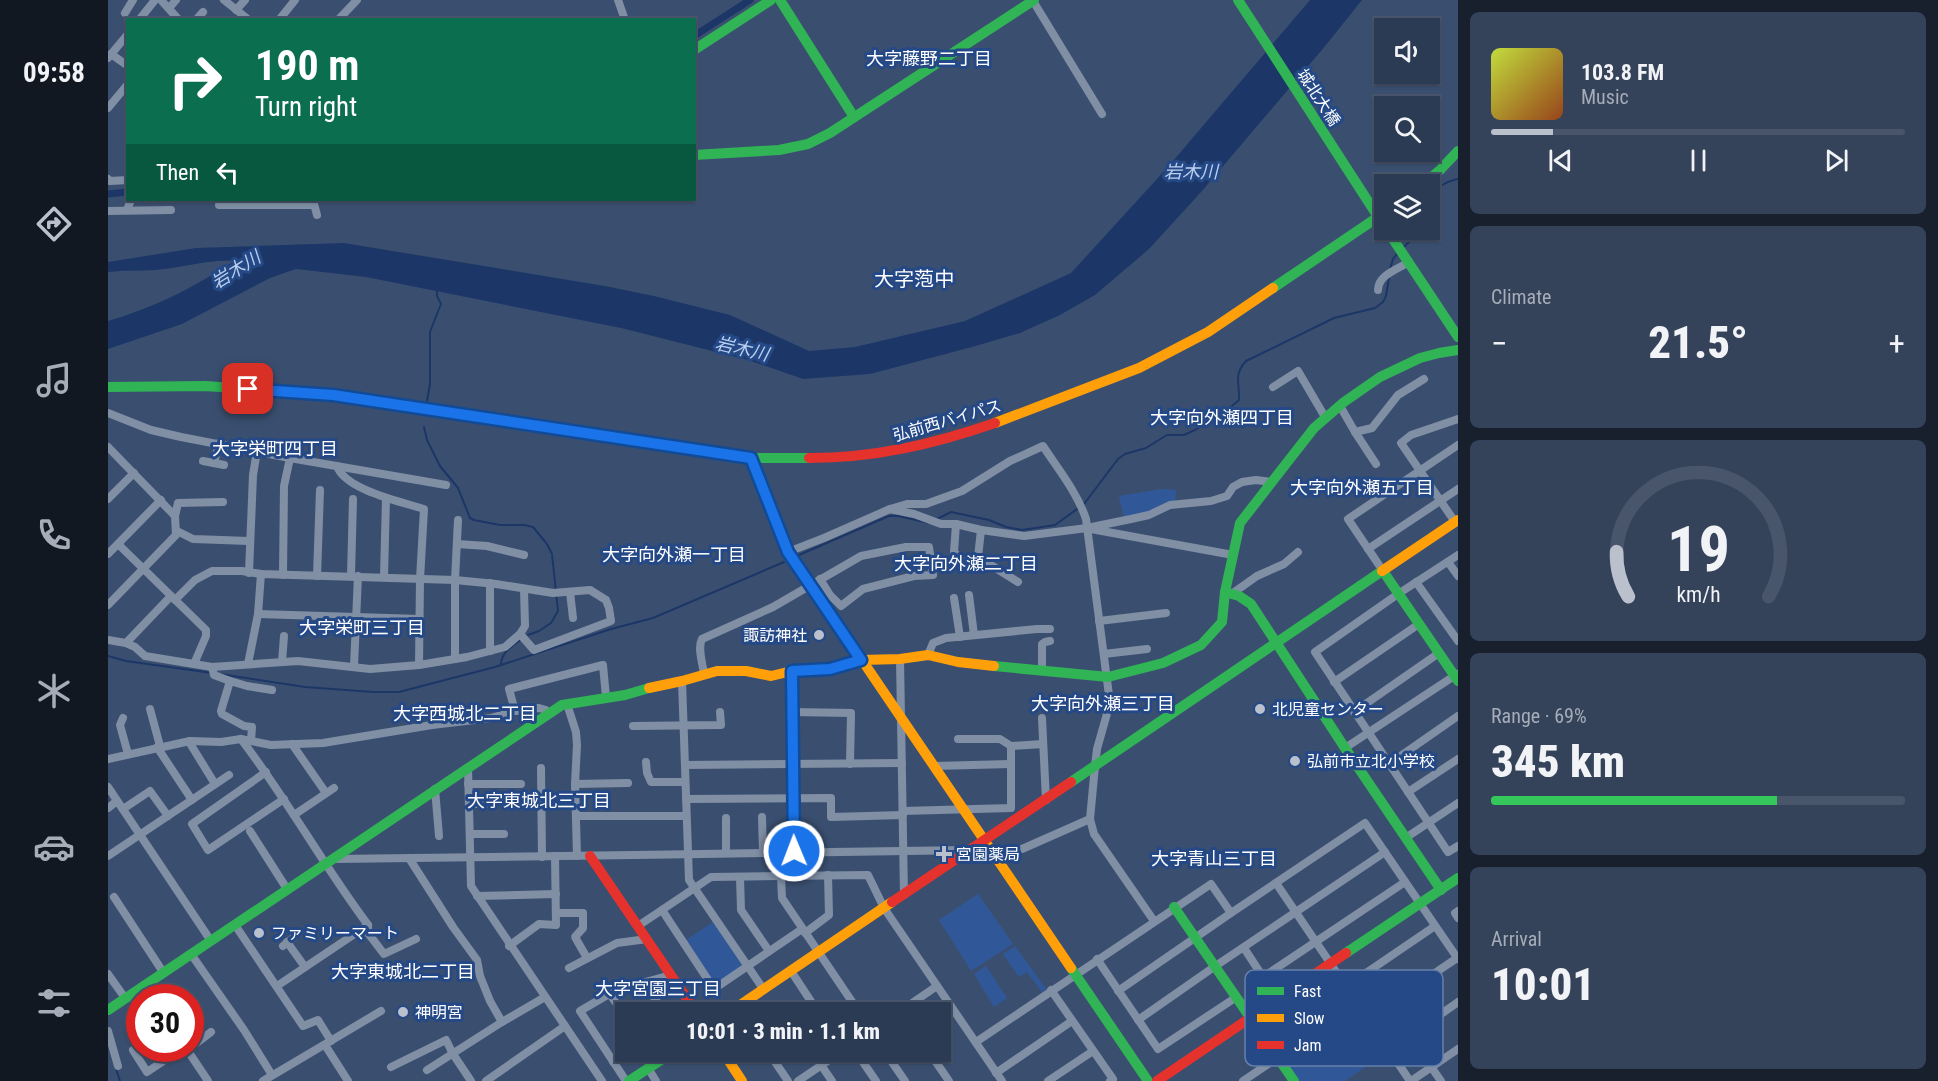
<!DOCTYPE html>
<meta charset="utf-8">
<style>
body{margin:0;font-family:"Roboto Condensed","Noto Sans JP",sans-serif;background:#34425a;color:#f1f3f6;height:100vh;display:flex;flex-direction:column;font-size:22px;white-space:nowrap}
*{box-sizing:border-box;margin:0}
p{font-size:20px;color:#a6adb8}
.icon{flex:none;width:33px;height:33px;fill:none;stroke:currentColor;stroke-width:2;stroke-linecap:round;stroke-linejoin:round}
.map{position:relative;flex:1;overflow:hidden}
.sheet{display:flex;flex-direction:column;gap:12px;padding:12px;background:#18202e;width:480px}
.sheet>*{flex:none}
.banner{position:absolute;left:18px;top:18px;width:570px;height:183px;border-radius:0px;box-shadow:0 2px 4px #0004,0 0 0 2px #48556b;background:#0b6e4f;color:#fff;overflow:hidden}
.controls{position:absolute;left:1266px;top:18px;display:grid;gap:12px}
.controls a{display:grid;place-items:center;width:66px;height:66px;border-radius:0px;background:#2c3b54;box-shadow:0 2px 4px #0004,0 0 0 2px #48556b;font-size:30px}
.speed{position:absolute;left:18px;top:984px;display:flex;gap:12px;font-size:30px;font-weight:700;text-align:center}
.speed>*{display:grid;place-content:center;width:78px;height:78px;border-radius:50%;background:#2c3b54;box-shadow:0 2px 4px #0004,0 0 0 2px #48556b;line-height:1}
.speed .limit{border:9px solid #d22;background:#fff;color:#111}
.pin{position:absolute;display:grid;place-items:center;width:51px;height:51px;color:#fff;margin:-26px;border-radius:12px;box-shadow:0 3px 9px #0006}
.me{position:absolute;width:66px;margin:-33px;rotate:359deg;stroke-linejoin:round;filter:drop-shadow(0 0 4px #0008)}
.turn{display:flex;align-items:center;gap:21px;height:126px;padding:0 30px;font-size:27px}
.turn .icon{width:78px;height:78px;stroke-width:2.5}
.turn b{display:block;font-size:42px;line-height:51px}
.then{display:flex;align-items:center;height:57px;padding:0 30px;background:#0003;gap:12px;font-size:22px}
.big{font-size:45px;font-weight:800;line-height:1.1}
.sheet .card{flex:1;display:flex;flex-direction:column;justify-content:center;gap:9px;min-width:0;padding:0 21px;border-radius:9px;background:#34425a}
.sheet .dial{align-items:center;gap:0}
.dial svg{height:156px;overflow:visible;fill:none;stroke:#48556b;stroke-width:7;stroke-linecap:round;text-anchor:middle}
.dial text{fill:#f1f3f6;stroke:none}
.song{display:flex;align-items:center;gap:18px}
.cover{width:72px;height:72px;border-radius:9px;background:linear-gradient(135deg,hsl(70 70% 55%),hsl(20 70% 35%))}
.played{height:6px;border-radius:3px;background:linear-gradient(90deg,#bac1cd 15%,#48556b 15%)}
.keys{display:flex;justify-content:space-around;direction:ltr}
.heat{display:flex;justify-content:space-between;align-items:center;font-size:33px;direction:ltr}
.charge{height:9px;border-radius:4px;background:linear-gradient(90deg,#34c759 69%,#48556b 0)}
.trip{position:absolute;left:507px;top:1002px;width:336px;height:60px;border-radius:0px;background:#2c3b54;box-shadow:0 2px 4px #0004,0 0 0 2px #48556b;font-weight:800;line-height:60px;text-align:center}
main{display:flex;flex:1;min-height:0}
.tab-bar{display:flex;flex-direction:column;width:108px;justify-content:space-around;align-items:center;background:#121822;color:#a6adb8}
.tab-bar .icon{width:42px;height:42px}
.tab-bar .current{color:#bac1cd}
.tab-bar b{font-size:27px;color:#f1f3f6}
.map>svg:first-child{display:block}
.green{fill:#305898}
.water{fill:#1c3767}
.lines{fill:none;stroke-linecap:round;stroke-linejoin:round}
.stream{stroke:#1c3767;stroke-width:2}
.canal{stroke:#1c3767;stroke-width:7}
.street{stroke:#818fa5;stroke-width:8}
.fast{stroke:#30b455;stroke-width:10}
.slow{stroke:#ff9f0a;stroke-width:10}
.jam{stroke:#e5322d;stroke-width:10}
.route-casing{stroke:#114b97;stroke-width:15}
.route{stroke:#1a73e8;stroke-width:10}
.poi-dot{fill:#bac1cd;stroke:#244986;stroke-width:2}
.labels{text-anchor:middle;stroke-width:6;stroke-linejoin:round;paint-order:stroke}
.street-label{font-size:16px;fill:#fff;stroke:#244986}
.poi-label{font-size:16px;fill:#fff;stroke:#244986;text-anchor:start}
.neighbourhood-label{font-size:18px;fill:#fff;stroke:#244986}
.water-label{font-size:18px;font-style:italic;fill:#bacff0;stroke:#244986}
.quarter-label{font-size:20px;fill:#fff;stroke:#244986}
.key{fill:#244986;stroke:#6680aa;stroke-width:1.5}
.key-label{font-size:16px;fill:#fff}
</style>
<main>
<nav class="tab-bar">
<b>09:58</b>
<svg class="icon current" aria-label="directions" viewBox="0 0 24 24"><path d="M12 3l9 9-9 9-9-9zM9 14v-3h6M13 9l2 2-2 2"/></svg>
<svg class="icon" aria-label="music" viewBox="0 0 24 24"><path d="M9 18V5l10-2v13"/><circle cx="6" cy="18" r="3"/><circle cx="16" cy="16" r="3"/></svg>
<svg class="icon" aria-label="phone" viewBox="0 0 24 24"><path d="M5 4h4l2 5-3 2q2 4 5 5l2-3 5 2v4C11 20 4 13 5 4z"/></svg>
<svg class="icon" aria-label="climate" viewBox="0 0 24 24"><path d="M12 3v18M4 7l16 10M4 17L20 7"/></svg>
<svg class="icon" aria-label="car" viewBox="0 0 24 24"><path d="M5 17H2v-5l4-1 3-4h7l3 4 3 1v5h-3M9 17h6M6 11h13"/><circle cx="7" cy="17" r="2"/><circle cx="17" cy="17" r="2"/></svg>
<svg class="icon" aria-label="filters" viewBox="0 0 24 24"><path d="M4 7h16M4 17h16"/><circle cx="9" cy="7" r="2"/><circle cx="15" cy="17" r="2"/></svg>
</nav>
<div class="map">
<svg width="1350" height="1081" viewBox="0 0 1350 1081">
<rect width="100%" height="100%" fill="#3a4f70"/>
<g class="green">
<path d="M1053,489l15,1 -1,12 -27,11 -24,5 -5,-22z"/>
<path d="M870,894l35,50 -42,27 -32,-51z"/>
<path d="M605,922l28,41v5l-24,15 -3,-1 -28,-42z"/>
<path d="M907,946l32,44 -5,2 -15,-20 -8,5 -16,-23z"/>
<path d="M878,966l21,32 -13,9 -20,-33z"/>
<path d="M1215,977l10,1 53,75 -41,28h-47l-42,-59z"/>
</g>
<path class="water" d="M1202,0h52l-36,45 -124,146 -53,58 -54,46 -35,20 -40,18 -48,14 -102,27 -67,5 -55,-19 -127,-32 -255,-51 -70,-8 -26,9 -88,46 -74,25v-28c45,-13 87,-34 126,-60 -26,-2 -52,7 -79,9 -16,1 -31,0 -47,2v-10l88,-14 148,-5 261,43 49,10 76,19 79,36 46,-4 110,-26 106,-48 96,-105z"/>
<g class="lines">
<g class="stream">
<path d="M1322,199c7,-12 14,-17 28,-20"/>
<path d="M1296,247l16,-17"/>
<path d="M1282,269l3,-10 5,-6"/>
<path d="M319,401l3,-17v-52l11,-28 -4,-8v-6"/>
<path d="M316,427l3,13 13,26 18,22 12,30 4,2 26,5h24l9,2 14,17 5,10 6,57 -7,12 -12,8 -11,4"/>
<path d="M829,519l14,-7 38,8 17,7 16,3 33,-5 29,-21 34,-45 7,-5 21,-6 21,-13h17l11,-5 31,-19 13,-11c1,-16 -6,-25 7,-39l88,-43 41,-10 8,-6 3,-6 3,-18"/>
<path d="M691,555l90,-39h9l31,7"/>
<path d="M0,656l18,5 86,12"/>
<path d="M393,665c0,-12 10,-18 19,-25"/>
<path d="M112,674l85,13 68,5h26l96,-25 116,-38 42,-11 131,-56"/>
<path d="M7,1066l5,15"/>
</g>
<g class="canal">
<path d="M586,36l56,-36"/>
<path d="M0,194l20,-2"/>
</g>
<g class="street">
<path d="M53,0l18,20"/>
<path d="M116,0l25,20"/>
<path d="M510,0l7,20"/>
<path d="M925,1l69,113"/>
<path d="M62,7l6,-7"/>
<path d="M128,10l9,-10"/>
<path d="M17,13l8,-13"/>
<path d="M31,20l16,-20"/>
<path d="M88,20l7,-8"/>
<path d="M171,20l16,-20"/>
<path d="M230,20l19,-20"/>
<path d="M3,54l17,12"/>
<path d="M0,58l20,-24"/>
<path d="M0,108l20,-24"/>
<path d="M0,179l2,2 18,-1"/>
<path d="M205,200l4,15"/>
<path d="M111,205h95"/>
<path d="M19,210l4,-10"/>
<path d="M0,211l63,-1"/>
<path d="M1270,290c0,-15 20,-21 31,-28"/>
<path d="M1165,387l25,-16 27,46"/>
<path d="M1232,406l15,26 21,32"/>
<path d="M0,413l43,17 30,7 109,21 156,27"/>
<path d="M1247,432l17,-4 26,-33 26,-16"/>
<path d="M0,447l67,69 1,19 -68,70"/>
<path d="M95,461l21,4"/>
<path d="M106,463l5,-20"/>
<path d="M229,466c8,24 65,36 87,43l-4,70 -1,86"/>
<path d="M0,499l26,-26"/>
<path d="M782,509l17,-5h19l36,-13 48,-30 33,-15c15,23 34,46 43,73l24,184 -13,46 -2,17 -5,53 4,15 60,87"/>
<path d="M67,516l3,-13 45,-1"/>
<path d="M1347,522l-54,-79 10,-8 47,-16"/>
<path d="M848,524l-2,28 9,9"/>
<path d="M983,529l142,26"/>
<path d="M873,530l-3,27 40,25"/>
<path d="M69,531l16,8 56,2"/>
<path d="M10,544l88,86v6l-12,28"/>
<path d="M349,544l30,2 37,9"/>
<path d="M1260,549l90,-60"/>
<path d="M680,552l36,-14 66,-29 24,5 27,10h15l25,6 43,6 63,-8 44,-9 18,-4 21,-10 41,-4 16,-5 6,-9 9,-5 14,-2 16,2"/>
<path d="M0,554l53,-54"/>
<path d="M1350,555l-60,39 -83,58 133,200 10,-6"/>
<path d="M1340,562l10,14"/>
<path d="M1275,571l-35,-52 110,-74"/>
<path d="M141,573l4,-98 4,-24"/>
<path d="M175,575l1,-89 6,-28"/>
<path d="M209,576l3,-86"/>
<path d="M243,576l2,-77"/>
<path d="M276,577l2,-79"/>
<path d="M1308,582l42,59"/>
<path d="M462,592l3,26"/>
<path d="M1125,593l24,-17 27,-12 14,-12"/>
<path d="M861,595l5,40"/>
<path d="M846,598l6,39"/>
<path d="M67,600l20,-20 17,-9h30l19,3 194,6 41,4 57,9 37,-3 16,10 3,8 2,13 -77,29 -14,-16"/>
<path d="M150,614l162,5"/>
<path d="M991,621l67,-8"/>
<path d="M0,640l18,3 45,-47"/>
<path d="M18,643l9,4 10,9 67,11 86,-6 72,8 49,-4 48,-8 38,-10 15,-13 5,-8 -1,-37"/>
<path d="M382,651v-68"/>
<path d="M996,654l43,-5"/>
<path d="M820,655l5,-12 13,-5 91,-9h13"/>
<path d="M347,659v-79l3,-60"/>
<path d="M792,659l4,236"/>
<path d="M174,662l2,-26"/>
<path d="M140,664l10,-50 3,-40"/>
<path d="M246,666l4,-90"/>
<path d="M104,667l2,8 16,6 -9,30 1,3 22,12 8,1 -1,14"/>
<path d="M684,671c2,60 0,120 1,180"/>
<path d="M934,671v-27l3,-2 5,-1"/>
<path d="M596,675c-1,-11 -7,-27 -2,-36l71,-32 88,-51 45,-9h23l4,28 -19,1 -51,13 -22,17 -11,-11 -10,-16"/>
<path d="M122,681l17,5 25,4"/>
<path d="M574,681l7,199 75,110"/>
<path d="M1226,682l85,-58"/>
<path d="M459,704l9,28 1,13 -2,39 2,72"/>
<path d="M42,709l10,37"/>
<path d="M407,711l-6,-22 94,-24 3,32"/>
<path d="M685,712l58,1 -1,51"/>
<path d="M1246,712l85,-59"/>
<path d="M15,718l-3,7 8,29"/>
<path d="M934,718l4,82"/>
<path d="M525,726l88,-1 -1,-13"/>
<path d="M133,739c46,60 82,126 127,186v8l16,21 32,-15"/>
<path d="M82,741l1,4 24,39"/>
<path d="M184,744l34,49"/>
<path d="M903,746l32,-2"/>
<path d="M49,747l35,53"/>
<path d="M1237,748l112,-74"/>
<path d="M0,759l82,-18 31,1 20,-3 30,6 52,-2 109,-18 59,-7 24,-7 24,-3 7,2 2,4"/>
<path d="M538,762l1,11 4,9h34"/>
<path d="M1281,764l69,-48"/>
<path d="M577,765l217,-2"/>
<path d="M826,766l77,-2"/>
<path d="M360,768l3,118 131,195"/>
<path d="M433,768l1,89"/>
<path d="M158,772l-74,52 16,26 76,-51"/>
<path d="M360,784h53"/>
<path d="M467,784l53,-1"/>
<path d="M0,787l103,154"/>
<path d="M327,789l4,47"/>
<path d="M1300,792l50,-33"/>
<path d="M578,799l145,-1v19l72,-2"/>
<path d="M361,804h24"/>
<path d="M0,808l9,-7"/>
<path d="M15,809l27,-18 18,25"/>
<path d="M795,811l108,-3v-62l-11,-7h-42"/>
<path d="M186,815l40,-27"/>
<path d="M469,816h109"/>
<path d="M654,817l1,35"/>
<path d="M618,818v34"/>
<path d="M142,831l37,58"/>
<path d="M362,834h34"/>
<path d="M1299,837l51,-34"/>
<path d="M882,849h32l68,-30"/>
<path d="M0,856l121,-81"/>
<path d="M301,858l44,69 24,33 3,16 10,25 12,21"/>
<path d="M226,859c212,-1 424,-7 636,-9"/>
<path d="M673,876l1,22 77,114"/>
<path d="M632,877l1,33 28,41"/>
<path d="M1168,883l134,198"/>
<path d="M369,896l79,-2"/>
<path d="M6,897l49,75"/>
<path d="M554,910l52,79 88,-60"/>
<path d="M1350,911l-3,2 3,5"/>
<path d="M448,913h27v15l-8,9 12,21"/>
<path d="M127,925l68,101 15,-6 13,21"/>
<path d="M530,926l73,-49 157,-2 16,33 118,173"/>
<path d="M1327,926l-69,47 75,108"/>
<path d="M697,933l24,-18 -1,-40"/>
<path d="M179,942l18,25"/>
<path d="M175,946l10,-8"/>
<path d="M401,946l30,-22 17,1 -1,-69"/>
<path d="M1136,948l19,29 142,-95"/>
<path d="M83,954l53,76 28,45"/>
<path d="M989,959l61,90 77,-51"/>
<path d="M461,968l48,-25 30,-4"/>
<path d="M683,971l23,35 1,6"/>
<path d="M0,974l17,24"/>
<path d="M536,983l20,29"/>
<path d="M35,986l8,12"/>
<path d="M169,986l91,-61"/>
<path d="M943,990l62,89 -3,2"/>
<path d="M1010,991l113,-78"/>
<path d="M501,993l17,24"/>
<path d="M1281,1004l68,-46"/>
<path d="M791,1012l38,-26"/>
<path d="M1030,1020l76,-53 171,-115"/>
<path d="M0,1031l10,35"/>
<path d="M1302,1036l48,-34"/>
<path d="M868,1042l235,-158 20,29 134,-90 93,136"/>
<path d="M32,1045l-7,5 14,22 36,-24"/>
<path d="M217,1045l23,36"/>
<path d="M78,1048l22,33"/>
<path d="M82,1048l21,-16"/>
<path d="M663,1052v4l17,25"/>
<path d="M748,1052l20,29"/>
<path d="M777,1052l20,29"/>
<path d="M821,1052l20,29"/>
<path d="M505,1062l14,-10"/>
<path d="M713,1065l11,16"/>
<path d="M283,1067l55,-27 7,14 18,27"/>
<path d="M540,1068l8,13"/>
<path d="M319,1070l75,-48 43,-25"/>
<path d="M888,1073l76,-52"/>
<path d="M155,1081l118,-70"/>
<path d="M378,1081l79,-55"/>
<path d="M518,1081l-46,-70 36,-21 55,-15"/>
<path d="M690,1081l43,-29"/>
<path d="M940,1081l45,-30"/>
<path d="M1135,1081l34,-23"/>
<path d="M1303,1081l47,-32"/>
</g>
<g class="fast">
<path d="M672,0l74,117"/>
<path d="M1130,0l146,226"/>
<path d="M586,50l77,-50"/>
<path d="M586,155l85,-5 29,-6 22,-11 204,-133"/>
<path d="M1315,184l17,-14 18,-19"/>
<path d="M1279,230l71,107"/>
<path d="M1165,288l111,-75"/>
<path d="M0,387l97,-1 128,9 418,63h58"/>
<path d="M1275,571l75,110"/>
<path d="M1117,592l14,4 12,8 94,144 96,142"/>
<path d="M886,666l114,11 55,-14 38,-18 21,-23 3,-30 15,-69 74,-95 30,-26 36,-25 40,-19 19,-5 19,-3"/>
<path d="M963,782l311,-211"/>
<path d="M1066,907l120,174"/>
<path d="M1238,953l112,-75"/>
<path d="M963,968l77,113"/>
<path d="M0,1010l454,-305 63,-10 24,-7"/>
<path d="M521,1081l44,-29"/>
</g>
<g class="slow">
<path d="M887,423l144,-55 69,-36 65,-44"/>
<path d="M1274,571l76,-51"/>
<path d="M737,635l226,333"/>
<path d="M541,688l33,-7 35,-10h29l25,5 21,-5 38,-2 31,-9 39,-1 28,-4 30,7 36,4"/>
<path d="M622,1012l162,-110"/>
<path d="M615,1052l19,29"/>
</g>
<g class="jam">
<path d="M643,458l37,94 57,83"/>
<path d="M701,458c66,0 125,-14 186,-35"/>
<path d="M482,856l106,156"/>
<path d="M784,902l179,-120"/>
<path d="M1049,1081l189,-128"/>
</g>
</g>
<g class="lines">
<g class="route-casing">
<path id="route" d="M140,389l85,6 418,63 37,94 73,108 -31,9 -38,2 2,180"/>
</g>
<use href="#route" class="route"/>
</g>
<g class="poi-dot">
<circle cx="711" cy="635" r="6"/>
<circle cx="1152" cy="709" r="6"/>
<circle cx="1187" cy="761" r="6"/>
<path d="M833 845h6v6h6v6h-6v6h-6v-6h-6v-6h6z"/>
<circle cx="151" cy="933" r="6"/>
<circle cx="295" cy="1012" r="6"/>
</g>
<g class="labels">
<g class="street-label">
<text transform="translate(1211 97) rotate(57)" y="6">城北大橋</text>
<text transform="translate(839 420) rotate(-16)" y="6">弘前西バイパス</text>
</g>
<g class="poi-label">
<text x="699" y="641" text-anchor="end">諏訪神社</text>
<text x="1164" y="715">北児童センター</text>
<text x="1199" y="767">弘前市立北小学校</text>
<text x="848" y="860">宮園薬局</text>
<text x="163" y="939">ファミリーマート</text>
<text x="307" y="1018">神明宮</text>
</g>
<g class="neighbourhood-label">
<text x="821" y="65">大字藤野二丁目</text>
<text x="1114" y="424">大字向外瀬四丁目</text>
<text x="167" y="455">大字栄町四丁目</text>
<text x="1254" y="494">大字向外瀬五丁目</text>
<text x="566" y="561">大字向外瀬一丁目</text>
<text x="858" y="570">大字向外瀬二丁目</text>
<text x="254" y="634">大字栄町三丁目</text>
<text x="995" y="710">大字向外瀬三丁目</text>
<text x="357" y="720">大字西城北二丁目</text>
<text x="431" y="807">大字東城北三丁目</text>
<text x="1106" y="865">大字青山三丁目</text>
<text x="295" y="978">大字東城北二丁目</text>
<text x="550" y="995">大字宮園三丁目</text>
</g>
<g class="water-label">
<text x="1083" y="178">岩木川</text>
<text transform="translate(128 270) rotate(-32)" y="6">岩木川</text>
<text transform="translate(634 349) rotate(13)" y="6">岩木川</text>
</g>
<g class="quarter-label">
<text x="806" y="286">大字萢中</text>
</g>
</g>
<rect x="1137" y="970" width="198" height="96" rx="9" class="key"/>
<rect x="1149" y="987" width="27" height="8" fill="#30b455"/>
<rect x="1149" y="1014" width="27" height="8" fill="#ff9f0a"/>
<rect x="1149" y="1041" width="27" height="8" fill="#e5322d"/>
<g class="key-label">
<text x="1186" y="997">Fast</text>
<text x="1186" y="1024">Slow</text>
<text x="1186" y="1051">Jam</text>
</g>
</svg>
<div class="controls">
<a><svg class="icon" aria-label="sound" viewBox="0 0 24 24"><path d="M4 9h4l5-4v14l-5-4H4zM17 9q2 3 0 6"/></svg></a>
<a><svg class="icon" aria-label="search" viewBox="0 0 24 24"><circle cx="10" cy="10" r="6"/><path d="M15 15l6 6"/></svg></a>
<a><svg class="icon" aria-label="layers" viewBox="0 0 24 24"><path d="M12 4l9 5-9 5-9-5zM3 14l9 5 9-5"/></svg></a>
</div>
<div class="speed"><div class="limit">30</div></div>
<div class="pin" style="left:140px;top:389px;background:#d93025"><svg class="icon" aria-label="arrive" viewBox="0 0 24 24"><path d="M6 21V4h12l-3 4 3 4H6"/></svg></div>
<svg class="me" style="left:686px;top:851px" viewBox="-20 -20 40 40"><circle r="17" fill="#1a73e8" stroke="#fff" stroke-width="3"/><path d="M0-11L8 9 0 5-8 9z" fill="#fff"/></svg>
<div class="trip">10:01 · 3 min · 1.1 km</div>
<div class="banner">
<div class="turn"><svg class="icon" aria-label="right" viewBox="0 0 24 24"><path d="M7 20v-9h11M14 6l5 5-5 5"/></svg><div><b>190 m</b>Turn right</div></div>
<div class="then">Then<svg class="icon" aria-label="left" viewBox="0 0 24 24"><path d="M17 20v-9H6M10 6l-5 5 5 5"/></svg></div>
</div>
</div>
<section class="sheet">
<div class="card">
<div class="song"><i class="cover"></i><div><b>103.8 FM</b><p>Music</p></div></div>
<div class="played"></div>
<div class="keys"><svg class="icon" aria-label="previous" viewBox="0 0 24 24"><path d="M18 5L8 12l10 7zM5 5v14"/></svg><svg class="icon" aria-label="pause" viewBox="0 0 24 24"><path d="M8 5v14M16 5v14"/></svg><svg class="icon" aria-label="next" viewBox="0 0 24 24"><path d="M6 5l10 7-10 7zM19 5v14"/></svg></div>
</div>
<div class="card"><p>Climate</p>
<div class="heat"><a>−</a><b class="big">21.5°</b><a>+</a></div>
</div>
<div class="card dial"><svg viewBox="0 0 100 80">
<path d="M14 69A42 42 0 1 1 86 69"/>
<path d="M14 69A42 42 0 0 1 8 46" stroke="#bac1cd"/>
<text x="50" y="56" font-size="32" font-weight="700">19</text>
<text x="50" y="72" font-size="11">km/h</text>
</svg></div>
<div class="card"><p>Range · 69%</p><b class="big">345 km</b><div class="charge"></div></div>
<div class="card"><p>Arrival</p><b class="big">10:01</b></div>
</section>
</main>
